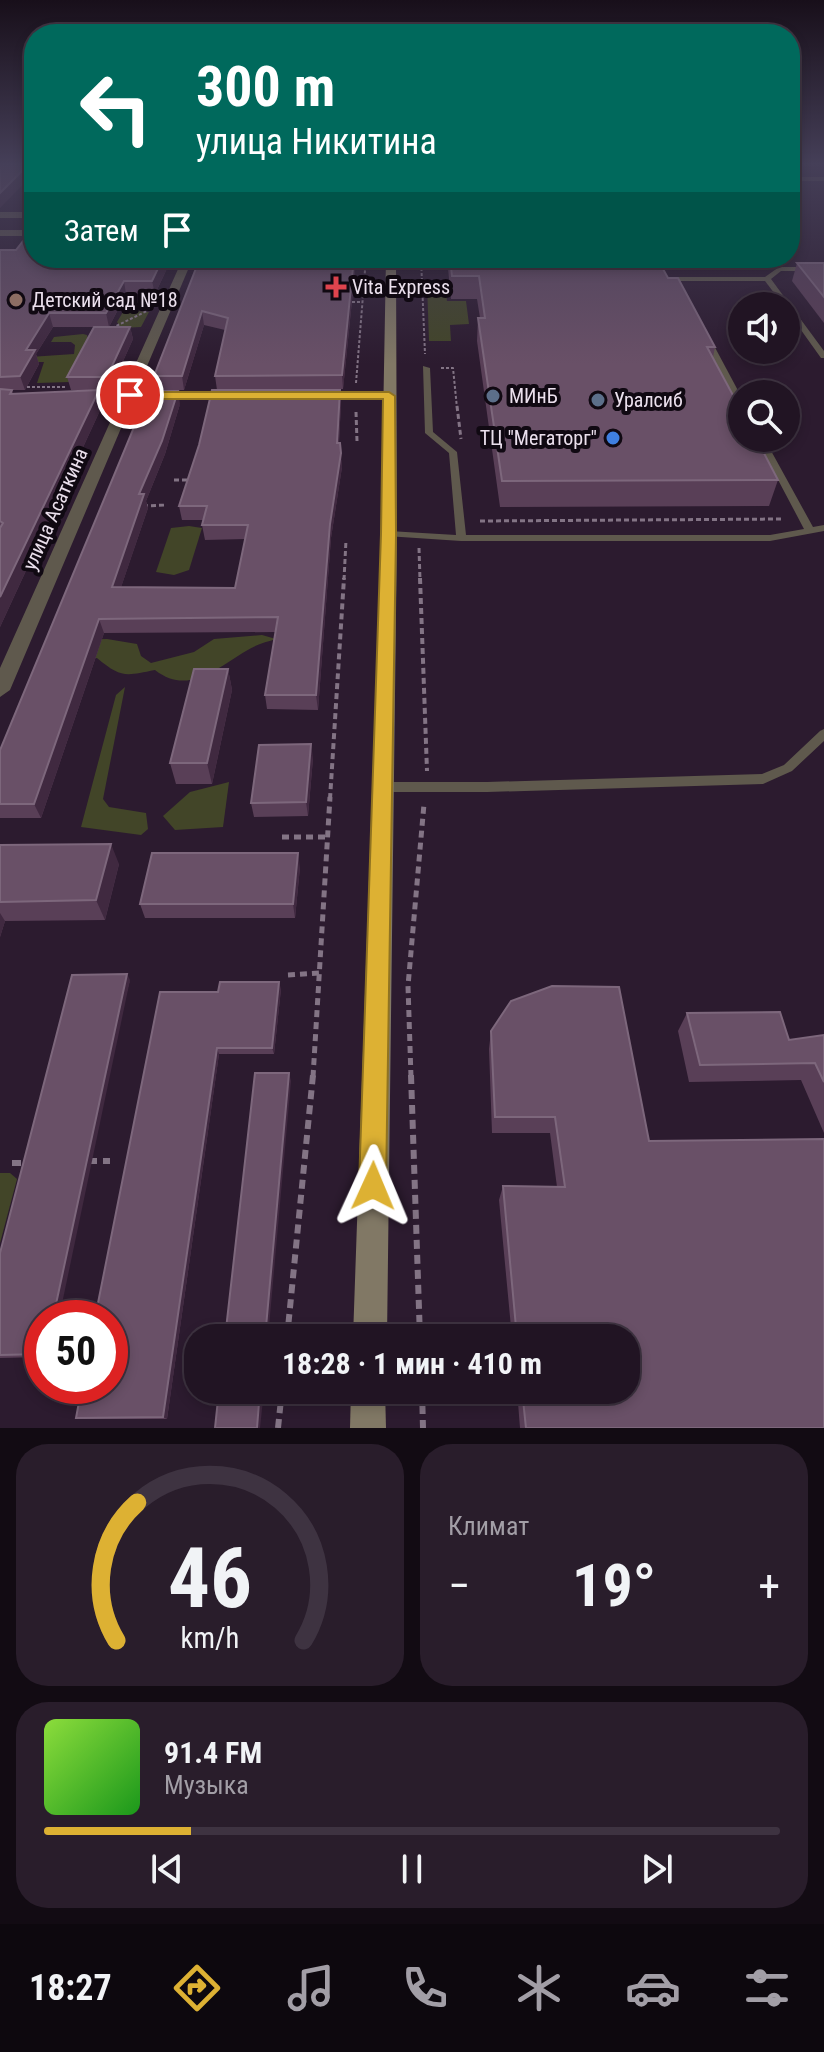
<!DOCTYPE html>
<html lang="ru">
<meta charset="utf-8">
<style>
body{margin:0;font-family:"Roboto Condensed",sans-serif;background:#291d2b;color:#f1f3f6;height:100vh;display:flex;flex-direction:column;font-size:30px;white-space:nowrap}
*{box-sizing:border-box;margin:0}
p{font-size:26px;color:#a29ea6}
.icon{flex:none;width:44px;height:44px;fill:none;stroke:currentColor;stroke-width:2;stroke-linecap:round;stroke-linejoin:round}
.map{position:relative;height:1428px;overflow:hidden}
.side{display:flex;flex-direction:column;gap:16px;padding:16px;background:#120b13;flex:1}
.side>*{flex:none}
.banner{position:absolute;left:24px;top:24px;width:776px;height:244px;border-radius:32px;box-shadow:0 4px 12px #0003,0 0 0 2px #3e3341;background:#00695c;color:#fff;overflow:hidden}
.tools{position:absolute;left:728px;top:292px;display:grid;gap:16px}
.tools a{display:grid;place-items:center;width:72px;height:72px;border-radius:50%;background:#211423;box-shadow:0 4px 12px #0003,0 0 0 2px #3e3341;font-size:40px}
.speed{position:absolute;left:24px;top:1300px;display:flex;gap:16px;font-size:40px;font-weight:700;text-align:center}
.speed>*{display:grid;place-content:center;width:104px;height:104px;border-radius:50%;background:#211423;box-shadow:0 4px 12px #0003,0 0 0 2px #3e3341;line-height:1}
.speed .limit{border:12px solid #d22;background:#fff;color:#111}
.pin{position:absolute;display:grid;place-items:center;width:68px;height:68px;color:#fff;margin:-34px;border:4px solid #fff;border-radius:50%;box-shadow:0 2px 8px #0007}
.me{position:absolute;width:88px;margin:-44px;rotate:1deg;stroke-linejoin:round;filter:drop-shadow(0 0 6px #0008)}
.turn{display:flex;align-items:center;gap:28px;height:168px;padding:0 40px;font-size:36px}
.turn .icon{width:104px;height:104px;stroke-width:2.5}
.turn b{display:block;font-size:56px;line-height:68px}
.then{display:flex;align-items:center;height:76px;padding:0 40px;background:#0003;gap:16px;font-size:30px}
.big{font-size:60px;font-weight:700;line-height:1.1}
.side .card{flex:1;display:flex;flex-direction:column;justify-content:center;gap:12px;min-width:0;padding:0 28px;border-radius:32px;background:#291d2b}
.side .dial{align-items:center;gap:0}
.dial svg{height:208px;overflow:visible;fill:none;stroke:#3e3341;stroke-width:7;stroke-linecap:round;text-anchor:middle}
.dial text{fill:#f1f3f6;stroke:none}
.song{display:flex;align-items:center;gap:24px}
.cover{width:96px;height:96px;border-radius:12px;background:linear-gradient(135deg,hsl(90 70% 55%),hsl(120 70% 35%))}
.played{height:8px;border-radius:4px;background:linear-gradient(90deg,#ddb133 20%,#3e3341 20%)}
.keys{display:flex;justify-content:space-around;direction:ltr}
.heat{display:flex;justify-content:space-between;align-items:center;font-size:44px;direction:ltr}
.side .tiles{flex:1;display:grid;gap:16px;grid-template-columns:1fr 1fr}
.card:last-child{grid-column:span 2}
.trip{position:absolute;left:184px;top:1324px;width:456px;height:80px;border-radius:32px;background:#211423;box-shadow:0 4px 12px #0003,0 0 0 2px #3e3341;font-weight:700;line-height:80px;text-align:center}
.tabs{display:flex;height:128px;justify-content:space-around;align-items:center;background:#0d080e;color:#a29ea6}
.tabs .icon{width:56px;height:56px}
.tabs .active{color:#ddb133}
.tabs b{font-size:36px;color:#f1f3f6}
.map>svg:first-child{display:block}
.green{fill:#424528}
.lines{fill:none;stroke-linecap:round;stroke-linejoin:round}
.path-far4{stroke:#837485;stroke-width:2;stroke-dasharray:3 2;stroke-linecap:butt}
.path-far3{stroke:#837485;stroke-width:3;stroke-dasharray:5 3;stroke-linecap:butt}
.path-far2{stroke:#837485;stroke-width:4;stroke-dasharray:6 4;stroke-linecap:butt}
.path-far1{stroke:#837485;stroke-width:5;stroke-dasharray:7 5;stroke-linecap:butt}
.path{stroke:#837485;stroke-width:6;stroke-dasharray:9 6;stroke-linecap:butt}
.lane{fill:#5f594d;fill-rule:evenodd}
.street{fill:#5f594d;fill-rule:evenodd}
.secondary{fill:#817865;fill-rule:evenodd}
.wall{fill:#593f57}
.shaded-wall{fill:#402940}
.building{fill:#695067;stroke:#7d677c;stroke-width:2}
.route{fill:#ddb133;stroke:#907321;stroke-width:2}
.health-dot{fill:#e0444e;stroke:#100912;stroke-width:3}
.education-dot{fill:#8d6e63;stroke:#100912;stroke-width:3}
.service-dot{fill:#5c6f8a;stroke:#100912;stroke-width:3}
.shop-dot{fill:#3f7fe0;stroke:#100912;stroke-width:3}
.labels{text-anchor:middle;stroke-width:8;stroke-linejoin:round;paint-order:stroke}
.far-poi-label{font-size:20px;fill:#ebe0ed;stroke:#100912;text-anchor:start}
.far-street-label{font-size:20px;fill:#ebe0ed;stroke:#100912}
</style>
<div class="map">
<svg width="824" height="1428" viewBox="0 0 824 1428">
<rect width="100%" height="100%" fill="#2c1b2f"/>
<g class="green">
<path d="M427,284h18l2,17h19l3,23 -19,1 1,16h-22z"/>
<path d="M135,302l18,1 -1,4 -16,4 13,1 -8,15 -20,1 -4,-6 9,-15z"/>
<path d="M83,334l4,1 2,8 -19,39 -33,1 7,-21h-44v-3l74,-5 1,-9 -4,-3h-20l3,-5z"/>
<path d="M189,526l13,2 -13,42 -15,5 -18,-3 15,-44z"/>
<path d="M262,635l14,4c-10,3 -21,6 -30,12 -29,17 -58,45 -91,19 -30,6 -34,8 -58,-12l-41,3 13,-21 38,-1 30,5 4,12 10,7 43,-11 20,-13z"/>
<path d="M125,687l-22,112 6,8 37,6 2,16 -7,6 -60,-8 35,-132z"/>
<path d="M229,782l-6,45 -48,3 -12,-14 27,-24z"/>
<path d="M0,1173h10l7,6 -17,64z"/>
</g>
<g class="lines">
<g class="path-far4">
<path d="M421,258l4,96"/>
<path d="M347,302h16"/>
<path d="M112,328l35,-17"/>
<path d="M441,368h12l4,40"/>
<path d="M356,383l10,-125"/>
<path d="M22,387h44"/>
</g>
<g class="path-far3">
<path d="M457,406l4,33"/>
<path d="M356,412l1,29"/>
<path d="M174,480h18"/>
<path d="M143,506l24,-1"/>
<path d="M480,521l303,-2"/>
<path d="M419,548l1,32"/>
<path d="M344,580l2,-40"/>
</g>
<g class="path-far2">
<path d="M420,578l7,193"/>
<path d="M330,799l14,-221"/>
</g>
<g class="path-far1">
<path d="M282,837h45"/>
<path d="M288,975l32,-2"/>
<path d="M313,1077l17,-280"/>
<path d="M411,1077l-3,-91 16,-182"/>
</g>
<g class="path">
<path d="M411,1075l9,263"/>
<path d="M88,1161h22"/>
<path d="M12,1163h15"/>
<path d="M287,1338l26,-263"/>
<path d="M422,1390l1,38"/>
<path d="M278,1428l4,-38"/>
</g>
<g class="lane">
<rect x="790" y="177" width="34" height="4"/>
<path d="M779,267h45v4h-43l-10,8 53,72v7h-3l-35,-49v-3h-2l-19,-25h-87l4,8 -3,2 -3,-2 -5,-10 3,-2h91z"/>
<path d="M704,338l7,2 31,58v9l-4,-2 -35,-65z"/>
<path d="M423,366l7,2 3,64 24,20 9,83h304l34,-6 -48,-91h8l49,89 11,-2v6l-54,10h-309l-75,-5v-4l3,-1 67,4 -7,-82 -24,-20z"/>
<path d="M824,729v12l-32,30 -29,13 -276,8h-105l-5,-1 -1,-4 1,-4 5,-1h105l275,-8 22,-9 36,-34z"/>
</g>
<g class="street">
<rect x="0" y="212" width="34" height="6"/>
<rect x="0" y="230" width="34" height="6"/>
<path d="M183,258h10l-57,134h101l7,4 -7,4h-104l-123,290 -10,7v-29l120,-268h-43l-7,-4 7,-4h46z"/>
<path d="M389,392l7,4 -2,3 -77,1 -7,-4 7,-4z"/>
</g>
<g class="secondary">
<path d="M386,258h10l1,276 -10,804h-34l28,-804z"/>
<path d="M351,1390h34l1,38h-36z"/>
</g>
</g>
<g class="wall">
<path d="M0,250l172,8 -17,36h-29l-17,33h-56l-17,27 3,10 -14,26h-13l1,4 82,-4h-24l-4,-13 63,-50 3,12 -23,51h-10l3,14 -103,223z"/>
<path d="M200,258l156,3 -13,128 -126,1 -2,-14 10,-46 -21,-5 -20,65h-27l-3,-14z"/>
<path d="M447,258h210l11,20 47,69 -2,10 65,123 -9,26 -269,1 -23,-166 1,-23h2l-3,-19h-26z"/>
<path d="M797,263h27v60l-32,-42z"/>
<path d="M340,390l1,13 -2,40 3,24 -11,71 -13,172 -51,-1 -2,-14 11,-63 -172,1 -63,185h-41v-68l180,-346 -15,50 -19,47 2,7 -27,79 114,1 10,-49 -40,1 -3,-15 1,-5h-21l-3,-14z"/>
<path d="M228,669l4,21 -20,94h-36l-6,-21z"/>
<path d="M313,758l-5,58 -54,1 -3,-14z"/>
<path d="M0,845l119,19 -14,56 -100,1 -5,16z"/>
<path d="M300,867l-5,51h-150l-5,-14z"/>
<path d="M130,980l-88,338v39l-42,1v-105z"/>
<path d="M281,989l-7,65h-55l-52,365h-86l-5,-1 142,-426z"/>
<path d="M687,1013l102,27 35,-5v98l-23,-53 -112,2 -11,-51z"/>
<path d="M491,1031l158,110 175,287h-304l-3,-38h109v-52h-114l-13,-138 4,-14 54,1 -7,-54h-58l-3,-84z"/>
</g>
<g class="shaded-wall">
<path d="M29,164h5v9l-34,35v-15z"/>
<path d="M163,258h9l-17,36 -3,-13z"/>
<path d="M354,258h2v3l-13,128 -1,-14z"/>
<path d="M124,281l2,13 -17,33 -3,-14z"/>
<path d="M202,311l2,14 -20,65 -2,-14z"/>
<path d="M49,313l4,14 -17,27 3,10 -14,26 -5,-14 6,-26z"/>
<path d="M130,327l3,12 -23,51 -3,-13z"/>
<path d="M99,390l4,14 -103,223v-30z"/>
<path d="M340,390l1,13 -3,54 -1,-14z"/>
<path d="M178,391l2,13 -15,50 -19,47 2,7 -32,94 -4,-15 27,-93z"/>
<path d="M341,453l1,14 -11,71 -13,172 -2,-15 14,-171z"/>
<path d="M99,619l5,14 -63,185 -7,-14z"/>
<path d="M228,669l4,21 -20,94 -5,-21z"/>
<path d="M311,744l2,14 -5,58 -2,-14z"/>
<path d="M111,844l8,20 -14,56 -9,-20z"/>
<path d="M298,853l2,14 -5,51 -2,-14z"/>
<path d="M0,913l5,8 -5,16z"/>
<path d="M127,974l3,6 -71,338h-6z"/>
<path d="M279,982l2,7 -7,65 -2,-6z"/>
<path d="M217,1048l2,6 -52,365 -4,-2z"/>
<path d="M289,1073l2,8 -23,257h-3z"/>
<path d="M260,1390h4l-4,38h-3z"/>
</g>
<g class="building">
<path d="M0,164h29l-29,29z"/>
<path d="M34,227v31h129l-11,23h-28l-18,32h-57l-23,37h9l-15,26 -20,1v-127h16z"/>
<path d="M200,258h154l-12,117 -127,1 13,-58 -26,-7 -20,65h-28z"/>
<path d="M450,258h207l11,20h10l37,69h-8l35,65v26h14l22,42 -276,1 -24,-163h7l-6,-42h-27z"/>
<path d="M797,263h27v34z"/>
<path d="M94,327h36l-23,50h-40z"/>
<path d="M0,389l12,1 -2,4 89,-4 -99,207v-69l3,-5 -3,-2z"/>
<path d="M212,390h128l-3,53h3l1,10 -11,71 -14,171h-51l13,-78 -179,2 -65,185h-34v-54l149,-359h29l-16,50 -23,53h5l-32,93 123,1 13,-63h-46l5,-19h-28l20,-61z"/>
<path d="M194,669h34l-21,94h-37z"/>
<path d="M311,744l-5,58 -55,1 8,-58z"/>
<path d="M111,844l-15,56 -96,2v-57z"/>
<path d="M152,853h146l-5,51h-153z"/>
<path d="M127,974l-74,344h-11v36l-42,1v-102l72,-278z"/>
<path d="M220,982h59l-7,66h-55l-54,369 -87,1 6,-32h28v-68h-15l65,-326h58z"/>
<path d="M552,986l67,1 30,154 175,-2v289h-298l-4,-38h104v-52h-109l-14,-152 62,1 -10,-70h-60l-4,-86 20,-30z"/>
<path d="M780,1012l9,28 35,-5v47l-9,-19 -115,2 -13,-52z"/>
<path d="M255,1073h34l-24,265h-40z"/>
<path d="M219,1390h41l-3,38h-42z"/>
</g>
<linearGradient id="sky" x2="0" y2="1"><stop stop-color="#180f1a"/><stop offset="0.45" stop-color="#453f58"/><stop offset="1" stop-color="#453f58" stop-opacity="0"/></linearGradient>
<rect width="824" height="364" fill="url(#sky)"/>
<path class="route" d="M389,392l6,4 1,138 -10,652 -4,10 -9,4 -10,-4 -4,-10 22,-652 2,-135h-253l-6,-4 6,-3z"/>
<path class="health-dot" d="M332 275h8v8h8v8h-8v8h-8v-8h-8v-8h8z"/>
<circle class="education-dot" cx="16" cy="300" r="8"/>
<g class="service-dot">
<circle cx="493" cy="396" r="8"/>
<circle cx="598" cy="400" r="8"/>
</g>
<circle class="shop-dot" cx="613" cy="438" r="8"/>
<g class="labels">
<g class="far-poi-label">
<text x="352" y="294">Vita Express</text>
<text x="32" y="307">Детский сад №18</text>
<text x="509" y="403">МИнБ</text>
<text x="614" y="407">Уралсиб</text>
<text x="597" y="445" text-anchor="end">ТЦ "Мегаторг"</text>
</g>
<g class="far-street-label">
<text transform="translate(55 509) rotate(-66)" y="7">улица Асаткина</text>
</g>
</g>
</svg>
<div class="tools">
<a><svg class="icon" aria-label="sound" viewBox="0 0 24 24"><path d="M4 9h4l5-4v14l-5-4H4zM17 9q2 3 0 6"/></svg></a>
<a><svg class="icon" aria-label="search" viewBox="0 0 24 24"><circle cx="10" cy="10" r="6"/><path d="M15 15l6 6"/></svg></a>
</div>
<div class="speed"><div class="limit">50</div></div>
<div class="pin" style="left:130px;top:395px;background:#d93025"><svg class="icon" aria-label="arrive" viewBox="0 0 24 24"><path d="M6 21V4h12l-3 4 3 4H6"/></svg></div>
<svg class="me" style="left:373px;top:1186px" viewBox="-20 -20 40 40"><path d="M0-17L14 15 0 8-14 15z" fill="#ddb133" stroke="#fff" stroke-width="4"/></svg>
<div class="trip">18:28 · 1 мин · 410 m</div>
<div class="banner">
<div class="turn"><svg class="icon" aria-label="left" viewBox="0 0 24 24"><path d="M17 20v-9H6M10 6l-5 5 5 5"/></svg><div><b>300 m</b>улица Никитина</div></div>
<div class="then">Затем<svg class="icon" aria-label="arrive" viewBox="0 0 24 24"><path d="M6 21V4h12l-3 4 3 4H6"/></svg></div>
</div>
</div>
<section class="side">
<div class="tiles">
<div class="card dial"><svg viewBox="0 0 100 80">
<path d="M14 69A42 42 0 1 1 86 69"/>
<path d="M14 69A42 42 0 0 1 22 16" stroke="#ddb133"/>
<text x="50" y="56" font-size="32" font-weight="700">46</text>
<text x="50" y="72" font-size="11">km/h</text>
</svg></div>
<div class="card"><p>Климат</p>
<div class="heat"><a>−</a><b class="big">19°</b><a>+</a></div>
</div>
<div class="card">
<div class="song"><i class="cover"></i><div><b>91.4 FM</b><p>Музыка</p></div></div>
<div class="played"></div>
<div class="keys"><svg class="icon" aria-label="previous" viewBox="0 0 24 24"><path d="M18 5L8 12l10 7zM5 5v14"/></svg><svg class="icon" aria-label="pause" viewBox="0 0 24 24"><path d="M8 5v14M16 5v14"/></svg><svg class="icon" aria-label="next" viewBox="0 0 24 24"><path d="M6 5l10 7-10 7zM19 5v14"/></svg></div>
</div>
</div>
</section>
<nav class="tabs">
<b>18:27</b>
<svg class="icon active" aria-label="directions" viewBox="0 0 24 24"><path d="M12 3l9 9-9 9-9-9zM9 14v-3h6M13 9l2 2-2 2"/></svg>
<svg class="icon" aria-label="music" viewBox="0 0 24 24"><path d="M9 18V5l10-2v13"/><circle cx="6" cy="18" r="3"/><circle cx="16" cy="16" r="3"/></svg>
<svg class="icon" aria-label="phone" viewBox="0 0 24 24"><path d="M5 4h4l2 5-3 2q2 4 5 5l2-3 5 2v4C11 20 4 13 5 4z"/></svg>
<svg class="icon" aria-label="climate" viewBox="0 0 24 24"><path d="M12 3v18M4 7l16 10M4 17L20 7"/></svg>
<svg class="icon" aria-label="car" viewBox="0 0 24 24"><path d="M5 17H2v-5l4-1 3-4h7l3 4 3 1v5h-3M9 17h6M6 11h13"/><circle cx="7" cy="17" r="2"/><circle cx="17" cy="17" r="2"/></svg>
<svg class="icon" aria-label="filters" viewBox="0 0 24 24"><path d="M4 7h16M4 17h16"/><circle cx="9" cy="7" r="2"/><circle cx="15" cy="17" r="2"/></svg>
</nav>
